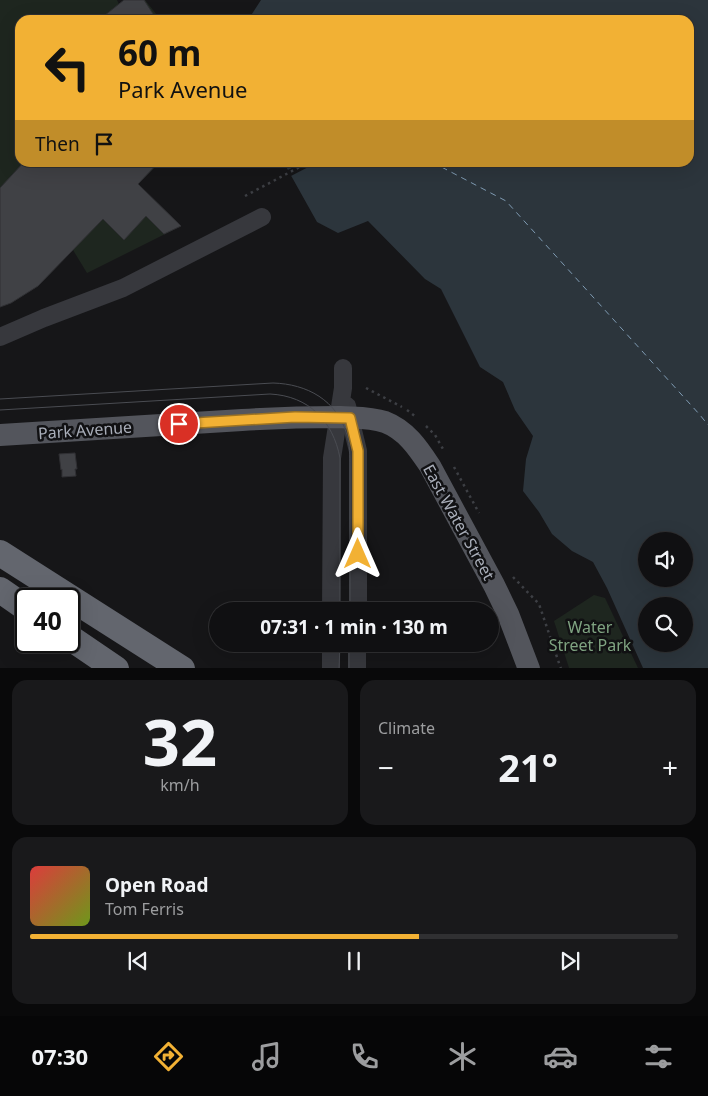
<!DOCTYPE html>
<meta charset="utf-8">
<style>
body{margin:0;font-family:"Noto Sans",sans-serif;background:#19191b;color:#f1f3f6;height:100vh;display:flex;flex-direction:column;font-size:19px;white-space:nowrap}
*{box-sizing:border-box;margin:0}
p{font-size:16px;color:#9c9d9f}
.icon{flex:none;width:28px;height:28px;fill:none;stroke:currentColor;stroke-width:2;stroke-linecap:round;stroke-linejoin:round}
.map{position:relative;height:668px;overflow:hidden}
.details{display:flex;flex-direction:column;gap:12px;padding:12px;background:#09090a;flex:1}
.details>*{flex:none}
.guide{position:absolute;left:15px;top:15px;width:679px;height:152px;border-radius:15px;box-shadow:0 5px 20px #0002,0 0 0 1px #303032;background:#f2b134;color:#111;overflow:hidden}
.tools{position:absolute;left:638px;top:532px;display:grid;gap:10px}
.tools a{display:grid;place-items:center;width:55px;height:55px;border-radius:50%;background:#101012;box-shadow:0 5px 20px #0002,0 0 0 1px #303032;font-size:25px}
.speed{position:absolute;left:15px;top:588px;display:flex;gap:10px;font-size:25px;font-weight:700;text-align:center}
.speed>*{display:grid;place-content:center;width:65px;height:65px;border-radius:50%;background:#101012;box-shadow:0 5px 20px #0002,0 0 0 1px #303032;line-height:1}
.speed .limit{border:2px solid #111;border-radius:8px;background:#fff;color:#111}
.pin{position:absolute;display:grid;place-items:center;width:42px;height:42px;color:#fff;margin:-21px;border:2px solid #fff;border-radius:50%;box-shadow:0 1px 5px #0007}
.me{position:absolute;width:55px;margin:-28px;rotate:0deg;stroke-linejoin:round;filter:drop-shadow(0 0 4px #0008)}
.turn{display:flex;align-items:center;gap:18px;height:105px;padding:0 20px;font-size:22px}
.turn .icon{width:65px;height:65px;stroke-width:2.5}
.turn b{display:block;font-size:35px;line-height:42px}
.then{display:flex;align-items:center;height:48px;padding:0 20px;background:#0003;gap:10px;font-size:19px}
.big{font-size:38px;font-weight:700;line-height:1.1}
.details .tile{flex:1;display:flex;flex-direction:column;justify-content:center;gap:8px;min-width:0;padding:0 18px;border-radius:15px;background:#19191b}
.details .dial{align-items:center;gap:0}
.dial b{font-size:65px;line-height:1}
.song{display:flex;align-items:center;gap:15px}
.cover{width:60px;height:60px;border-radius:8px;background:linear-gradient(135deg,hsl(0 70% 55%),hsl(80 70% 35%))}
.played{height:5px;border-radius:2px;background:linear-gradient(90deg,#f2b134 60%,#303032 60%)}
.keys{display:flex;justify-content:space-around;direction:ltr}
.heat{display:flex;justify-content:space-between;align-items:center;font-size:28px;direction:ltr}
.details .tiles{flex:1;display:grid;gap:12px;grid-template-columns:1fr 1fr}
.tile:last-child{grid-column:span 2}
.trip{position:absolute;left:209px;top:602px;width:290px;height:50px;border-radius:25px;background:#101012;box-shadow:0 5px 20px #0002,0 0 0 1px #303032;font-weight:700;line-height:50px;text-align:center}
.dock{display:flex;height:80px;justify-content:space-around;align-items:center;background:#060607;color:#9c9d9f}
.dock .icon{width:35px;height:35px}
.dock .selected{color:#f2b134}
.dock b{font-size:22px;color:#f1f3f6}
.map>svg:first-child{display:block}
.green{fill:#1e261f}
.water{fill:#2c353c;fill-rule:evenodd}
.pier{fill:#161618}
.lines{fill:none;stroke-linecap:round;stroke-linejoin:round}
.ferry{stroke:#7f9bb3;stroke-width:1;stroke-dasharray:6 5;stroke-linecap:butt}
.building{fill:#404145;stroke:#303034}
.path{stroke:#3d3f44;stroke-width:2.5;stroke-dasharray:2.5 4;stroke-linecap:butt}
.minor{stroke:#37383d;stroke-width:18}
.major{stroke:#53555c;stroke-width:22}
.highway{stroke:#63666e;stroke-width:26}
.tram{stroke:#4a4c52;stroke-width:1}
.route-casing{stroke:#9d7322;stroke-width:12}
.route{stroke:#f2b134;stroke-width:9}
.labels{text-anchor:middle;stroke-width:5;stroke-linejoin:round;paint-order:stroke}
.street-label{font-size:16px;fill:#a8adb8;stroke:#111113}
.park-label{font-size:16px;fill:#7fa381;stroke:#111113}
</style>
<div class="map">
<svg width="708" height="669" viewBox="0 0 708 669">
<rect width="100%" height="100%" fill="#161618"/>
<g class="green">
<path d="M0,0h117l2,4 5,-4h21l16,20h-141v142l139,1 -21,21 43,42 -94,47 -14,-23 -35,36 -27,17 -11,4z"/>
<path d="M594,595l11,3 33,70h-69l-15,-47z"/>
</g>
<path class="water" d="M261,0h447v668h-65l-36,-80 -14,-26 -21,-11 -20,-17 -13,-22 -16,-21 3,-32 7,-23 -18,-26 -12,-28 -23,-15 -39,-78 -16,-10 -57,-58 -30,12 -21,-11 -33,-59 405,-1v-142h-441zM646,541h38v38h-38zM646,606h38v38h-38z"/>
<path class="pier" d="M303,162l13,1 -27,14 -3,-6z"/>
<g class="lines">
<path class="ferry" d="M432,162l74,39 194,214 8,10"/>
</g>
<g class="building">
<path d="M124,0h20l13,20h-58z"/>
<path d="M24,162h135l-21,22 43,42 -17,8 -18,-18 -22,24 -21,-21 -65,67 -27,17 -11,4v-119z"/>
<path d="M75,453l2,16h-2l1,7 -14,1v-8l-1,1 -2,-16z"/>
</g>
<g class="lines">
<g class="path">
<path d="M245,196l64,-34"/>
<path d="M366,388l36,19"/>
<path d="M407,410l9,7"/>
<path d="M426,426l9,9 8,14"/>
<path d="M454,467l25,46"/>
<path d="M513,577l26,27 22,65"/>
</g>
<g class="minor">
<path d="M0,337l44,-19 79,-30 139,-71"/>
<path d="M347,406l11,45v160"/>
<path d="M331,611l1,-153 11,-70v-20"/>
<path d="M331,669v-25"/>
<path d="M357,669v-25"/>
</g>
<path class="major" d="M0,435c81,-5 161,-10 242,-15 32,-2 65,-3 98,-3 15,1 30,0 45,5 21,8 33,26 45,44l64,119 14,29 21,55"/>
<g class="highway">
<path d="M0,553l182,116"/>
<path d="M0,590l26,18"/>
<path d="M69,637l47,32"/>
</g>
<g class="tram">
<path d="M0,399l273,-16c34,1 64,17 74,52 3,10 3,21 3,31v145"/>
<path d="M0,410l270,-16c39,2 63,27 70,64v153"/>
<path d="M339,669l1,-25"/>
<path d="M349,669v-25"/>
</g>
</g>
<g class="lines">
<g class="route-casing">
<path id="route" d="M179,424l116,-7 55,1 8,33v103"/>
</g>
<use href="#route" class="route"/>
</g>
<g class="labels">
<g class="street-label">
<text transform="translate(85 430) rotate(-4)" y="6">Park Avenue</text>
<text transform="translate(459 522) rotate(61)" y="6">East Water Street</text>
</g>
<g class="park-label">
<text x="590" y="633">Water<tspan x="590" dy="18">Street Park</tspan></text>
</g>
</g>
</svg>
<div class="tools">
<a><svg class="icon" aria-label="sound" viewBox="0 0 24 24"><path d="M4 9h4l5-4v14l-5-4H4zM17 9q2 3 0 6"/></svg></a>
<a><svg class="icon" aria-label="search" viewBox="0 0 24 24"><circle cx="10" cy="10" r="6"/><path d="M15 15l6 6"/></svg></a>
</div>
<div class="speed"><div class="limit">40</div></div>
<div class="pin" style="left:179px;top:424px;background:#d93025"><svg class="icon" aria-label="arrive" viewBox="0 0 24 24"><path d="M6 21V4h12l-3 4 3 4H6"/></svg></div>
<svg class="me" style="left:358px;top:554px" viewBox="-20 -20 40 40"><path d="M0-17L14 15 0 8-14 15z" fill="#f2b134" stroke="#fff" stroke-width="4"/></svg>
<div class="trip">07:31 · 1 min · 130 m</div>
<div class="guide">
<div class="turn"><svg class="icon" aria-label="left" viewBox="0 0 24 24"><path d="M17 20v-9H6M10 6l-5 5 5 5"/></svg><div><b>60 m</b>Park Avenue</div></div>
<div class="then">Then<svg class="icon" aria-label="arrive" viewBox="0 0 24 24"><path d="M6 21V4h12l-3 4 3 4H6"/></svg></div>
</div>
</div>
<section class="details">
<div class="tiles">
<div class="tile dial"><b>32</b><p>km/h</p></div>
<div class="tile"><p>Climate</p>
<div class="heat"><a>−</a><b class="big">21°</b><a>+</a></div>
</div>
<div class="tile">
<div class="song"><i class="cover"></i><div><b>Open Road</b><p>Tom Ferris</p></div></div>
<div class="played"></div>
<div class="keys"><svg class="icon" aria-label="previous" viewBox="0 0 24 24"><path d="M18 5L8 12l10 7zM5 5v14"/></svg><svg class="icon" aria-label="pause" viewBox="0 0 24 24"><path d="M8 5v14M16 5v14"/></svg><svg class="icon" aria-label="next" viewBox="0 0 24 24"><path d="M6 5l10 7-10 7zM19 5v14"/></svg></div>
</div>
</div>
</section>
<nav class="dock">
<b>07:30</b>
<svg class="icon selected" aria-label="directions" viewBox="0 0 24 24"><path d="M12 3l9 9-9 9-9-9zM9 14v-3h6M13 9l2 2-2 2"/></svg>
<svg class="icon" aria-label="music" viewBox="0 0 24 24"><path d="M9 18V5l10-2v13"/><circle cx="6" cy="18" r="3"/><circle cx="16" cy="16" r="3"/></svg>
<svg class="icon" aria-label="phone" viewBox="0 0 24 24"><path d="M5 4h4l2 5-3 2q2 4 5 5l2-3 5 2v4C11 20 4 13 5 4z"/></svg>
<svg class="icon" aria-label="climate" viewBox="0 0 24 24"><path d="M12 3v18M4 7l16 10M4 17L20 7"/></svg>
<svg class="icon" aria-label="car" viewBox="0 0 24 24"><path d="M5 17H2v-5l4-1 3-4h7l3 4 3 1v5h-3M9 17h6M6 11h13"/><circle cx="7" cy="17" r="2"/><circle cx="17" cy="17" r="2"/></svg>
<svg class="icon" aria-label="filters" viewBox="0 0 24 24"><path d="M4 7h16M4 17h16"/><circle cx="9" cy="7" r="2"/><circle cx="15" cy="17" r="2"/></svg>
</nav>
